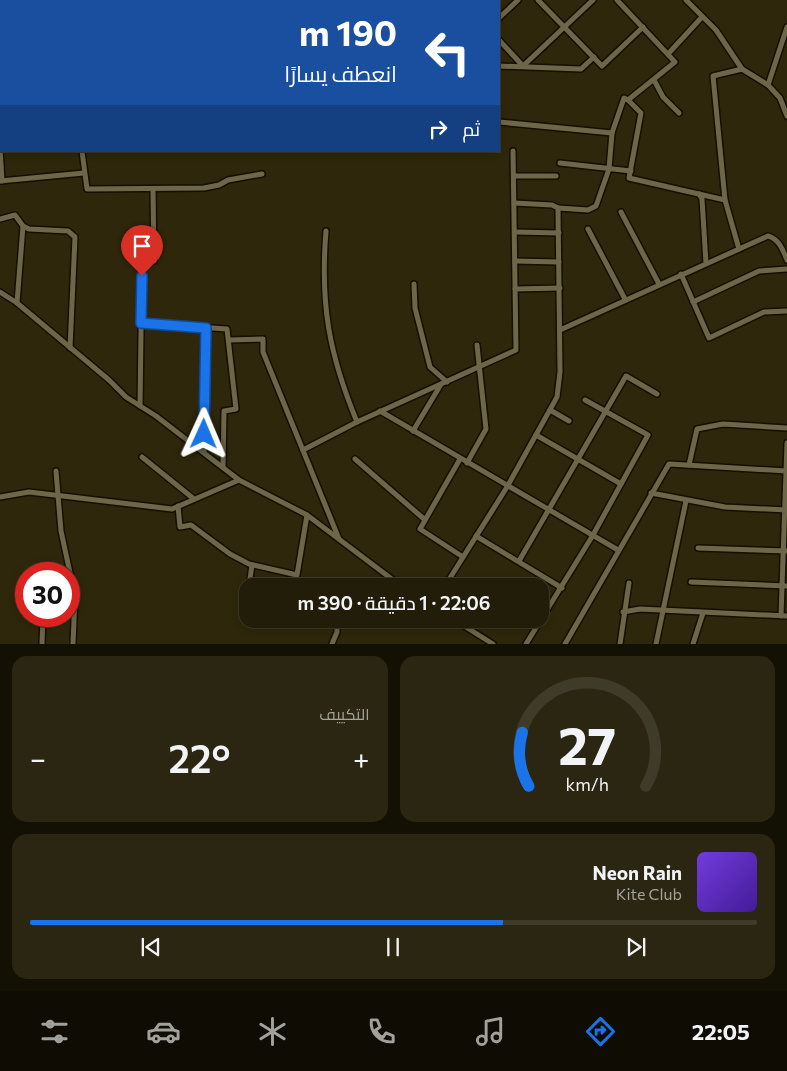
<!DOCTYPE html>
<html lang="ar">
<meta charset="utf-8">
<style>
body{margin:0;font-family:Commissioner,Cairo,sans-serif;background:#2a2612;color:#f1f3f6;direction:rtl;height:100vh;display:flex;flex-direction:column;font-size:19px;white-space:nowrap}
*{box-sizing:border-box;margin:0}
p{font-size:16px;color:#a2a29c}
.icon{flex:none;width:28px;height:28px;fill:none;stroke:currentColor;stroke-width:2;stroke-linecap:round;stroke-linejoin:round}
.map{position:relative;height:644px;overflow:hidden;direction:ltr}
.sheet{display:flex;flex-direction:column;gap:12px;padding:12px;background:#131004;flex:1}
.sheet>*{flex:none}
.banner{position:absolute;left:0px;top:0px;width:500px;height:152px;box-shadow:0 2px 8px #0003,0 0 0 1px #3f3b29;direction:rtl;background:#1a4fa0;color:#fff;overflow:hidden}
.speed{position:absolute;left:15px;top:562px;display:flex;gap:10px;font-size:25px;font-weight:700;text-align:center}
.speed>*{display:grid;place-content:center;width:65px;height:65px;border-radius:50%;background:#221d08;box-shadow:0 2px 8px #0003,0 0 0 1px #3f3b29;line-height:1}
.speed .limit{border:8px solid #d22;background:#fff;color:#111}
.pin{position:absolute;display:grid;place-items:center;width:42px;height:42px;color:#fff;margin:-51px -21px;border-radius:50% 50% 50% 0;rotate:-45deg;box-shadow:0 0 5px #0007}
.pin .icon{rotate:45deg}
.me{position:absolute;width:55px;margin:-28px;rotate:1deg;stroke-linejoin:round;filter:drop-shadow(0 0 4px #0008)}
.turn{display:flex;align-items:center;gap:18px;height:105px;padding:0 20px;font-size:22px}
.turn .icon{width:65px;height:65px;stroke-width:2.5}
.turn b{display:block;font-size:35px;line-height:42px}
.then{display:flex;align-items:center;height:48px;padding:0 20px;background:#0003;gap:10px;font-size:19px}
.big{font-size:38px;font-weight:600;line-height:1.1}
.sheet .widget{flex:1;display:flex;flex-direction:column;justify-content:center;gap:8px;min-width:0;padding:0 18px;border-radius:15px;background:#2a2612}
.sheet .dial{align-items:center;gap:0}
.dial svg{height:130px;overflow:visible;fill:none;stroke:#3f3b29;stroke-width:7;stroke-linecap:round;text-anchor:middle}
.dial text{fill:#f1f3f6;stroke:none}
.song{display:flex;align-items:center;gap:15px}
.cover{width:60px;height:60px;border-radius:8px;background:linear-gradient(135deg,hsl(260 70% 55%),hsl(260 70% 35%))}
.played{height:5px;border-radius:2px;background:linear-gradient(90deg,#1a73e8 65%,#3f3b29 65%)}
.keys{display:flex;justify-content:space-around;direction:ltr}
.heat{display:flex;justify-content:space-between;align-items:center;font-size:28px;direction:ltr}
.sheet .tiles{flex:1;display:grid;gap:12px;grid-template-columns:1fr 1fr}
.widget:last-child{grid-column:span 2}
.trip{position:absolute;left:239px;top:578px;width:310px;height:50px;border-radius:15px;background:#221d08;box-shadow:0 2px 8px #0003,0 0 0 1px #3f3b29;font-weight:600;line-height:50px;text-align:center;direction:rtl}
.menu{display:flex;height:80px;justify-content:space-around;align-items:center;background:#0e0c03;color:#a2a29c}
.menu .icon{width:35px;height:35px}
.menu .active{color:#1a73e8}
.menu b{font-size:22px;color:#f1f3f6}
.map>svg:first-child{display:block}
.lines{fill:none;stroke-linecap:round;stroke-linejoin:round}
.minor-casing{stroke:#160f00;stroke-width:8}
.minor{stroke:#6e6649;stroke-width:5}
.route-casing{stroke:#114b97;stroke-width:12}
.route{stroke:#1a73e8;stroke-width:9}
</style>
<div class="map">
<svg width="787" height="644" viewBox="0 0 787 644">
<rect width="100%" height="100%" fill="#2e270b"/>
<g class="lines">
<g class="minor-casing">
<g id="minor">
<path d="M538,0l64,66 41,-39"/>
<path d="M686,0l30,30 26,39 26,16 12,13 7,18"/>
<path d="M471,1l1,-1"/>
<path d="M499,18l19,-18"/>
<path d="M499,40l24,26 70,-66"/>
<path d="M668,54l34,-37"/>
<path d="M499,66l82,3 13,-12"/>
<path d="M654,80l9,17 16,16"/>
<path d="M768,85l19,-58"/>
<path d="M628,100l13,13 -12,65 96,22"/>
<path d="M0,104h1"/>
<path d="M499,122l113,11"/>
<path d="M0,143h1"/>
<path d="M0,148l2,33"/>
<path d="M82,151l5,38 117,-1 15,-3 9,-5 34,-6"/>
<path d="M560,163l71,8"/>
<path d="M514,176h42"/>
<path d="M0,181l84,-8"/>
<path d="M699,194l3,5 4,64"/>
<path d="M558,208l30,2 8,-4 13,-37 3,-36 12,-35 4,2 47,-38 -58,-62"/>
<path d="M621,212l38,72"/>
<path d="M0,219l15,-4 8,11 -6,77"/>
<path d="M23,226l6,3 39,2 7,6 -5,111"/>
<path d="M588,229l37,70"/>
<path d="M326,231c-6,73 3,123 31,191"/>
<path d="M515,232l44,1"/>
<path d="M739,249l-14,-49 -12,-124 29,-7"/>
<path d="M515,261l44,1"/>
<path d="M681,274l28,64 55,-26 23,-1"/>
<path d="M414,284l1,24 15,59 17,15"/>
<path d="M515,289l45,-1"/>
<path d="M0,292l17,11 92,77 17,17 30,19 83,64 68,35 94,71"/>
<path d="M693,302l66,-31 28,-2"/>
<path d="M141,323l86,6 9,80 -12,2 -1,56"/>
<path d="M560,330l208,-94c11,3 15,14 19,24"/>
<path d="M229,340l34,-1v13l76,187"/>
<path d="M140,406l2,-145h12l-1,-72"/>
<path d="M550,410l19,11"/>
<path d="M380,411l238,139"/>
<path d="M413,431l27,-45"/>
<path d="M536,435l85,49"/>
<path d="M303,450l54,-28 159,-72 -3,-199"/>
<path d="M204,452l2,-124"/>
<path d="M142,457l52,42"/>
<path d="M355,459l69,60"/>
<path d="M460,459l-40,70 43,28"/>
<path d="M467,463l19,-34 -9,-84"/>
<path d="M689,465l8,-36 26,-5 64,4"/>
<path d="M56,471l5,60 14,65 -2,48"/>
<path d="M651,493l74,14 62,3"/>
<path d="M0,497l29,-5 143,17 67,-29"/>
<path d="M178,506l2,21 11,-2 39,29 19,10 48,11 10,-60"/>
<path d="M476,536l86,52"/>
<path d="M698,548l89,3"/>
<path d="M519,561l107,-185 31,18"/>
<path d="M691,582l96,4"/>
<path d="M250,583l12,3"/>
<path d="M249,586l3,-21"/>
<path d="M445,586l62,-99 50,-90 3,-25 -2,-164 -6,-3 -38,-2"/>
<path d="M246,604l2,-9"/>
<path d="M623,612l17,-3 147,7"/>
<path d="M781,616l6,-173"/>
<path d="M373,619h5"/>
<path d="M453,619l40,25"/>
<path d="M42,644l1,-28"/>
<path d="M332,644l5,-12v-13"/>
<path d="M526,644l67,-109 55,-100 -63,-35"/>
<path d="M565,644l104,-180 118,7"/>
<path d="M620,644l9,-61"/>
<path d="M656,644l30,-143"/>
<path d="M693,644l10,-31"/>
</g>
</g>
<use href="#minor" class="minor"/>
</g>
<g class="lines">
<g class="route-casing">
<path id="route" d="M142,276l-1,47 65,5 -2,106"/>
</g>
<use href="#route" class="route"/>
</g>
</svg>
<div class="speed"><div class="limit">30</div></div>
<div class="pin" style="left:142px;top:276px;background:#d93025"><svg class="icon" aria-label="arrive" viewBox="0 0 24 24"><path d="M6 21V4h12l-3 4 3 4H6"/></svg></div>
<svg class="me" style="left:204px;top:434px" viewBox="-20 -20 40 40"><path d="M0-17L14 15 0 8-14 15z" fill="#1a73e8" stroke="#fff" stroke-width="4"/></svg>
<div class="trip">22:06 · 1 دقيقة · 390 m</div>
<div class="banner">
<div class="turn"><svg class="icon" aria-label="left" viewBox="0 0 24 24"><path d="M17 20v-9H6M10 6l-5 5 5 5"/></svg><div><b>190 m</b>انعطف يسارًا</div></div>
<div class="then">ثم<svg class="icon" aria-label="right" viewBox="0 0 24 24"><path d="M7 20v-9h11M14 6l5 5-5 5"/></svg></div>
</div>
</div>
<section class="sheet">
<div class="tiles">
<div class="widget dial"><svg viewBox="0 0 100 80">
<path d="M14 69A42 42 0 1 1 86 69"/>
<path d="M14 69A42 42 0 0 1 10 36" stroke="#1a73e8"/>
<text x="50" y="56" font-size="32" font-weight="700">27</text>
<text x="50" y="72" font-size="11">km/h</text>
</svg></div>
<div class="widget"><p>التكييف</p>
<div class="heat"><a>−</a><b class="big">22°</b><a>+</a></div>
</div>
<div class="widget">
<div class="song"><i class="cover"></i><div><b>Neon Rain</b><p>Kite Club</p></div></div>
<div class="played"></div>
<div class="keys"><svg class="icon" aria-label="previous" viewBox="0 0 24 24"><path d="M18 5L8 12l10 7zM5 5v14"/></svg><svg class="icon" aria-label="pause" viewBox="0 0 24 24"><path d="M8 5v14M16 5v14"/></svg><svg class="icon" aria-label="next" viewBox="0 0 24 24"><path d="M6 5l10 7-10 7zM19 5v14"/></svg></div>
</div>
</div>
</section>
<nav class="menu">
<b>22:05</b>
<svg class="icon active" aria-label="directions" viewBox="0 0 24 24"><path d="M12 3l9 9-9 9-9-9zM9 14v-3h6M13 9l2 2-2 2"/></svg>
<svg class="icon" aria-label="music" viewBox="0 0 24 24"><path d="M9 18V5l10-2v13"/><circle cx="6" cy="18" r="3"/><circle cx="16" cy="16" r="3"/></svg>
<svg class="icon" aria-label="phone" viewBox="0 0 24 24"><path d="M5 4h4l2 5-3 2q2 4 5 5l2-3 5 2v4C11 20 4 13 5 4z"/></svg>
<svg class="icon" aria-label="climate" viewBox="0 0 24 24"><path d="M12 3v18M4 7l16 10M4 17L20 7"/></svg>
<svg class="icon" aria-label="car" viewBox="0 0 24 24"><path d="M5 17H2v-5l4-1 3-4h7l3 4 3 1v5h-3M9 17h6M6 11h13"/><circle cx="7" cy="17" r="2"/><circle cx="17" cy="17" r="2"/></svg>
<svg class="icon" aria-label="filters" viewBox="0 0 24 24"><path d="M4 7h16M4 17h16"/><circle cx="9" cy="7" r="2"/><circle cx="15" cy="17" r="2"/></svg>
</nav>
